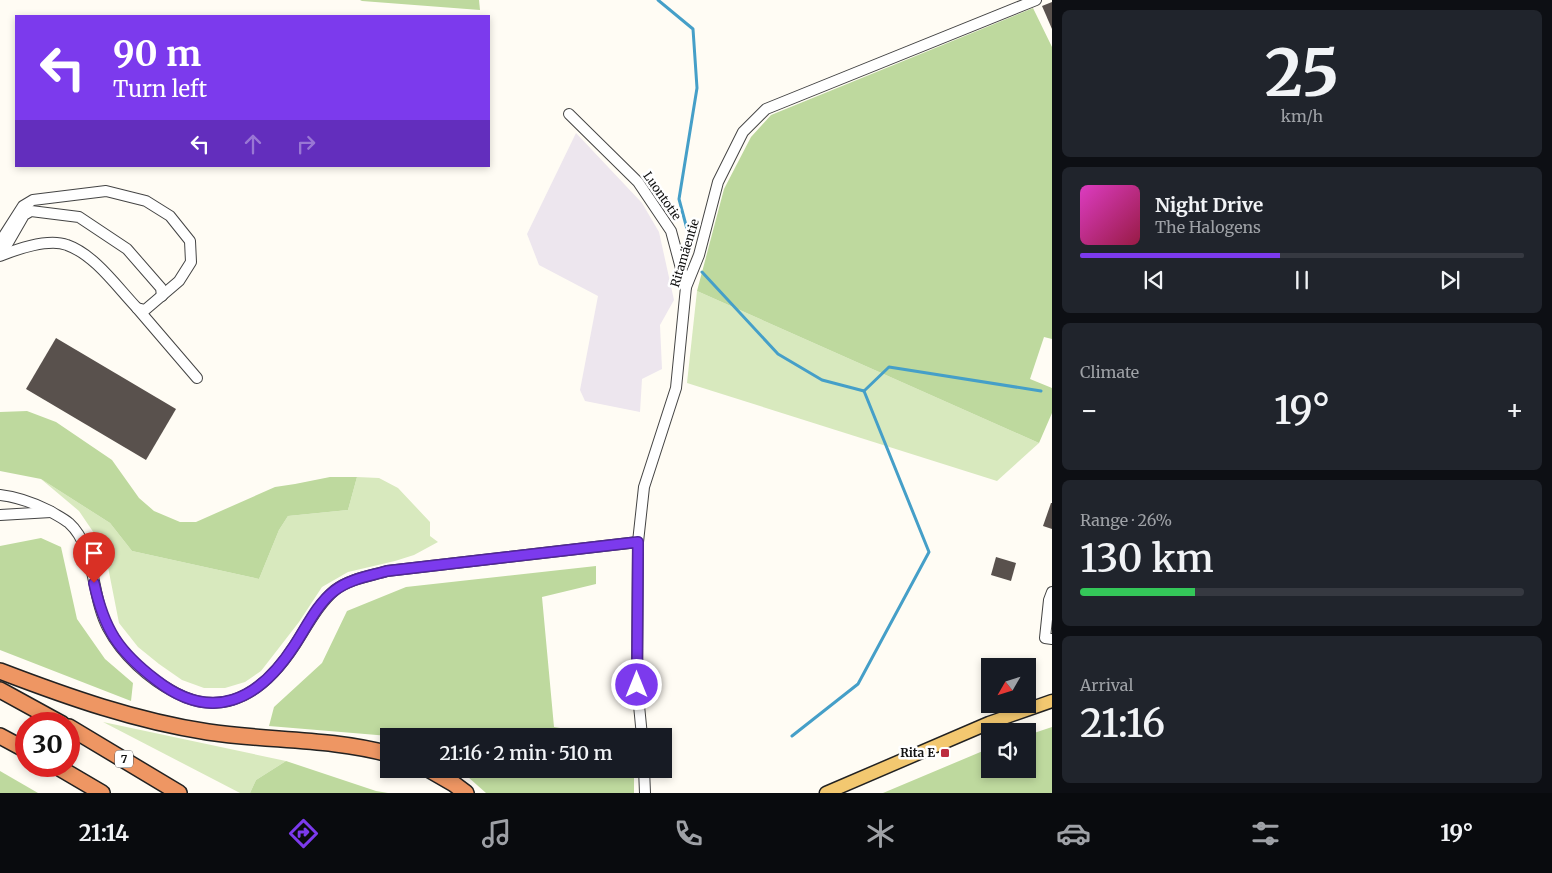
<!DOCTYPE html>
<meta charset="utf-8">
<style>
body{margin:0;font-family:Merriweather,serif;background:#20242c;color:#f1f3f6;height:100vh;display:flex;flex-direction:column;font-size:19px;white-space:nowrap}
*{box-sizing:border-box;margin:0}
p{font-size:16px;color:#9ea1a6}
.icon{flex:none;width:28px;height:28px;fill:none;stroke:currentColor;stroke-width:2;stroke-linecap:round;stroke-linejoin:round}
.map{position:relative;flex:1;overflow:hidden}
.side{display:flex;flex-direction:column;gap:10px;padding:10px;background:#0d0f14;width:500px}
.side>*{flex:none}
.hud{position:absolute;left:15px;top:15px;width:475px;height:152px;border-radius:0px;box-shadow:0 2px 8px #0003;background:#7c3aed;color:#fff;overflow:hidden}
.needle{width:32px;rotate:231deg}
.tools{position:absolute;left:981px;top:658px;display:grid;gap:10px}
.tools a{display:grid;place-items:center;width:55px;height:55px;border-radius:0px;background:#171b24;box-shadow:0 2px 8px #0003;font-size:25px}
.speed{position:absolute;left:15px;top:712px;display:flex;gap:10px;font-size:25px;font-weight:700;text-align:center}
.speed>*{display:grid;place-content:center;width:65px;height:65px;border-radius:50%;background:#171b24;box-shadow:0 2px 8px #0003;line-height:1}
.speed .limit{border:8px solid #d22;background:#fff;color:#111}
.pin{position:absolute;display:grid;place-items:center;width:42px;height:42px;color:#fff;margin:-51px -21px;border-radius:50% 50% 50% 0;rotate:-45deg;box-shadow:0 0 5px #0007}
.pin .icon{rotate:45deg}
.me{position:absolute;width:55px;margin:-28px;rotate:0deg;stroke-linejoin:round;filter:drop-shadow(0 0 4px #0008)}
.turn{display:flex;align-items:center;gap:18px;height:105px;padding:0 15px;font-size:22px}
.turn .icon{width:65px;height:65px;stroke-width:2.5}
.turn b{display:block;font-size:35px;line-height:42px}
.lanes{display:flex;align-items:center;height:48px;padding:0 15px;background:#0003;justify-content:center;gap:25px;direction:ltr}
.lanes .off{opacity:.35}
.big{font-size:38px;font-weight:600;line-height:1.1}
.side .card{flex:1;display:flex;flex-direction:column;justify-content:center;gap:8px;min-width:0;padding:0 18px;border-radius:8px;background:#20242c}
.side .dial{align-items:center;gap:0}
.dial b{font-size:65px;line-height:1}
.song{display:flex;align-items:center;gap:15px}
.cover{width:60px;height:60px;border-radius:8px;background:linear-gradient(135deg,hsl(310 70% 55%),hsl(340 70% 35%))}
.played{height:5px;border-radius:2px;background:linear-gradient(90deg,#7c3aed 45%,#363941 45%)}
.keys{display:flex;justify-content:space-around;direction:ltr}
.heat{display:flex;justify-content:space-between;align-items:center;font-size:28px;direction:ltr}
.charge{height:8px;border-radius:4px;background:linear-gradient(90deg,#34c759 26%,#363941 0)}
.trip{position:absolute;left:380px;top:728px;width:292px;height:50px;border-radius:0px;background:#171b24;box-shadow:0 2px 8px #0003;font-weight:600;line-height:50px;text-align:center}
.dock{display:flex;height:80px;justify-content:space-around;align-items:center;background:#090b0e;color:#9ea1a6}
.dock .icon{width:35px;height:35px}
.dock .active{color:#7c3aed}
.dock b{font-size:22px;color:#f1f3f6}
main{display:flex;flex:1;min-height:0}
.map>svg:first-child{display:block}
.industrial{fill:#ede6ee}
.green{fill:#d8e9be}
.forest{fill:#bed99e}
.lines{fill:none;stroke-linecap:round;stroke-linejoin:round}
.stream{stroke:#459fc8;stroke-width:3}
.building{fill:#59514d}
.minor-casing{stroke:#444;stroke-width:12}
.major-casing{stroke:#222;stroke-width:15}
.highway-casing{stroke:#222;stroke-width:18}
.minor{stroke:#fff;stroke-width:10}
.major{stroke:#f3c870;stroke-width:12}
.highway{stroke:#ee9663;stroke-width:15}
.route-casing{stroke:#51269a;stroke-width:12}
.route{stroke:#7c3aed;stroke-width:9}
.poi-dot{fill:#bc2d40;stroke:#fff;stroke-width:2}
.labels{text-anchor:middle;stroke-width:5;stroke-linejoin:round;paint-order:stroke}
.shield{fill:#fff;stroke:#585858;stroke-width:1}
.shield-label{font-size:11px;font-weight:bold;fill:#111}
.street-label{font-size:12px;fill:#111;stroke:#fff}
.poi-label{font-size:12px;font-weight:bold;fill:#111;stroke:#fff;text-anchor:end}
</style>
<main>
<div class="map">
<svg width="1052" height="793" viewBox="0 0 1052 793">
<rect width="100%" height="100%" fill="#fffcf4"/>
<path class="industrial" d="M576,133l66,70 17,29 15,68 -14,25 2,44 -20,10 -2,33 -55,-11 -5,-11 18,-94 -59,-31 -12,-31z"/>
<g class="green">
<path d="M697,291l342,152 -42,38 -310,-98z"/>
<path d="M357,477l22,1 19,10 32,34v14l8,6 -24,13 -19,6 -47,11 -26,15 -23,35 -38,49 -16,11 -20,6h-21l-22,-8 -23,-16 -21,-17 -19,-24 -11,-56 -8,-25 -21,-31 -38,-32 69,44 22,28 127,28 20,-49 9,-14 60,-6z"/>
<path d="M103,722l183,39 -30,19 -6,13h-10z"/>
</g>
<g class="forest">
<path d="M360,0h119l1,10 -118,-9z"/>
<path d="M1033,8l19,39v292l-8,-2 -14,42 22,9v25l-13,30 -342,-152 27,-102 27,-52 20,-22z"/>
<path d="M27,411l29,11 56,38 27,38 15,13 26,11h16l79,-35 20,-3 35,-7h27l-9,33 -60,6 -9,14 -20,49 -127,-28 -22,-28 -69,-44 -41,-8v-59z"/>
<path d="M41,538l20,9 16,72 28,40 28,24 -2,18 -131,-51v-104z"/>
<path d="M596,566v18l-54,13 12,130 57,9h-222l-120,-10 5,-19 48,-44 25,-52 59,-24z"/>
<path d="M1052,727v66h-169l107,-45v21h38v-34z"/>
<path d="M286,761l90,30 12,2h-138l6,-13z"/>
<path d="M459,769h175v24h-148z"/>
<path d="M0,771l38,22h-38z"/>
</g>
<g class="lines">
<g class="stream">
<path d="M658,0l35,29 4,59 -18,111 12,45"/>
<path d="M702,272l76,82 44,26 42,11 25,-24 152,24"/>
<path d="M792,736l66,-52 71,-132 -65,-161"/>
</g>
</g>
<g class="building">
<path d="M1052,2v27l-10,-23z"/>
<path d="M56,338l120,71 -30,51 -120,-71z"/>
<path d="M1051,503h1v26l-9,-3z"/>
<path d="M996,557l20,6 -5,18 -20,-6z"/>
</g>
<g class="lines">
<g class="minor-casing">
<g id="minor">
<path d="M569,114l69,68 33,49 15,56"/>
<path d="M0,242l23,-36 10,-6 73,-9 40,10 24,15 20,25 1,21 -12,19 -34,29 -8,-2c-20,-21 -42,-53 -70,-63 -18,-7 -50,4 -67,11"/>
<path d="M1,255l23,-40 7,-4 48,6 48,32 34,39 1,8"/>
<path d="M137,308l60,70"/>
<path d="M0,495c18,2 34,8 50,16 6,4 13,7 19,12 27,24 22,74 39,105 14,27 41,51 68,65 51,27 91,-5 119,-48 11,-17 24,-42 40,-55 14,-11 35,-14 52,-19l251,-29"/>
<path d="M0,515l51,-3"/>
<path d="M1052,592l-3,8 -4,38 7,1"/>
<path d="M642,736l-5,-51 1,-143 6,-55 32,-99 10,-101 13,-32 19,-73 25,-50 23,-23 270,-109"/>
<path d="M644,769l1,24"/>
</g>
</g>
<g class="major-casing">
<path id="major" d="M826,793l163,-70 63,-22"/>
</g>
<g class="highway-casing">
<g id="highway">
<path d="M0,671c68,26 136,50 208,61 60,9 122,6 181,22"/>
<path d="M0,690l62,34"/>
<path d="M69,727l110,66"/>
<path d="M0,736l26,14"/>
<path d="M56,766l46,27"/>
<path d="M428,769l26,15 12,9"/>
</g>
</g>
<use href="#minor" class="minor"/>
<use href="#major" class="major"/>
<use href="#highway" class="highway"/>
</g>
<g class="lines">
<g class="route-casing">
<path id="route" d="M94,583c10,46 24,68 62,97 56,44 103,20 138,-34 12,-18 23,-42 40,-55 15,-12 36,-15 53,-20l251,-29 -1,143"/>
</g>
<use href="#route" class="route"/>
</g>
<rect class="poi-dot" x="940" y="748" width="10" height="10" rx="2.5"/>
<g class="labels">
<rect class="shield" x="115" y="750.5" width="18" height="17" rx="4"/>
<g class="shield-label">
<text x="124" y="763">7</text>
</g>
<g class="street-label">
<text transform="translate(662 196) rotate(55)" y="4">Luontotie</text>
<text transform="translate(685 253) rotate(-73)" y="4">Ritamäentie</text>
</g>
<g class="poi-label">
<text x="935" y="757">Rita E</text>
</g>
</g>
</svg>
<div class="tools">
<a><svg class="needle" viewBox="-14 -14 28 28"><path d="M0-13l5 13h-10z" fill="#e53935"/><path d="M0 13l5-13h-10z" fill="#9ea1a6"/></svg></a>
<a><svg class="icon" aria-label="sound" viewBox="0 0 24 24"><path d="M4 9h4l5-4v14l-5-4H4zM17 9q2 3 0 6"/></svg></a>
</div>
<div class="speed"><div class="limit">30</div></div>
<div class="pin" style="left:94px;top:583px;background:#d93025"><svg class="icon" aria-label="arrive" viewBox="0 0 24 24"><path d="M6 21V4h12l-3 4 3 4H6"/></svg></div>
<svg class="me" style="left:637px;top:685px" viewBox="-20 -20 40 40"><circle r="17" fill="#7c3aed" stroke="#fff" stroke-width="3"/><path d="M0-11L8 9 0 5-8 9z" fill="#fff"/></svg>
<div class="trip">21:16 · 2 min · 510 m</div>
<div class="hud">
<div class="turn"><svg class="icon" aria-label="left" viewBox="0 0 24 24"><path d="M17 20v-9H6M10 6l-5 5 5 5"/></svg><div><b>90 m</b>Turn left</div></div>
<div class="lanes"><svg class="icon" aria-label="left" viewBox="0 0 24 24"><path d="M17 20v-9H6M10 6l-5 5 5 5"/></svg><svg class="icon off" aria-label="ahead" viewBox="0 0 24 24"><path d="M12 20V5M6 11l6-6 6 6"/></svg><svg class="icon off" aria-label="right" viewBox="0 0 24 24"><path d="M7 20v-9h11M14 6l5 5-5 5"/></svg></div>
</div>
</div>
<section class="side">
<div class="card dial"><b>25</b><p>km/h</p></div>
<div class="card">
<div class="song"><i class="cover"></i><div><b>Night Drive</b><p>The Halogens</p></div></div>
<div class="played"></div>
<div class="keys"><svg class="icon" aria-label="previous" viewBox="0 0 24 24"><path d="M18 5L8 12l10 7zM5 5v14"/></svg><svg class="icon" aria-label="pause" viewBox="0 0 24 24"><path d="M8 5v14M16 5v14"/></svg><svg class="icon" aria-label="next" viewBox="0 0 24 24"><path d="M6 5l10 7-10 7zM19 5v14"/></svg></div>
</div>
<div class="card"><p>Climate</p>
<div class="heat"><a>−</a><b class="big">19°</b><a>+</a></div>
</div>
<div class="card"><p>Range · 26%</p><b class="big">130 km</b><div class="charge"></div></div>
<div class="card"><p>Arrival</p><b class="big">21:16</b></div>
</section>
</main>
<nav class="dock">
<b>21:14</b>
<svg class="icon active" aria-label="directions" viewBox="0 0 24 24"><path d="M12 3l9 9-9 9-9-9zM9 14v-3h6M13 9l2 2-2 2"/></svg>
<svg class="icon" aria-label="music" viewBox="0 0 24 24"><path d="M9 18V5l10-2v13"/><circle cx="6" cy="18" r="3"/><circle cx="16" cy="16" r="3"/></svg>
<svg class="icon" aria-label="phone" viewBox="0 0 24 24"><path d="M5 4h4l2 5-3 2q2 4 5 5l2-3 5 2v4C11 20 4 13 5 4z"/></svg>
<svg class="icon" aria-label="climate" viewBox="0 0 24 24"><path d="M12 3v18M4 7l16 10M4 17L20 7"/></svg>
<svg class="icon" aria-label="car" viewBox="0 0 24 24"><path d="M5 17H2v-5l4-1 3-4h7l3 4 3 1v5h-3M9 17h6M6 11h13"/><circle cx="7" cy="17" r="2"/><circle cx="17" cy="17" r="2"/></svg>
<svg class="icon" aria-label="filters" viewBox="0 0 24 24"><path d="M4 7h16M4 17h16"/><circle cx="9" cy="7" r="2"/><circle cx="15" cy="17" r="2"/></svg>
<b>19°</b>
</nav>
